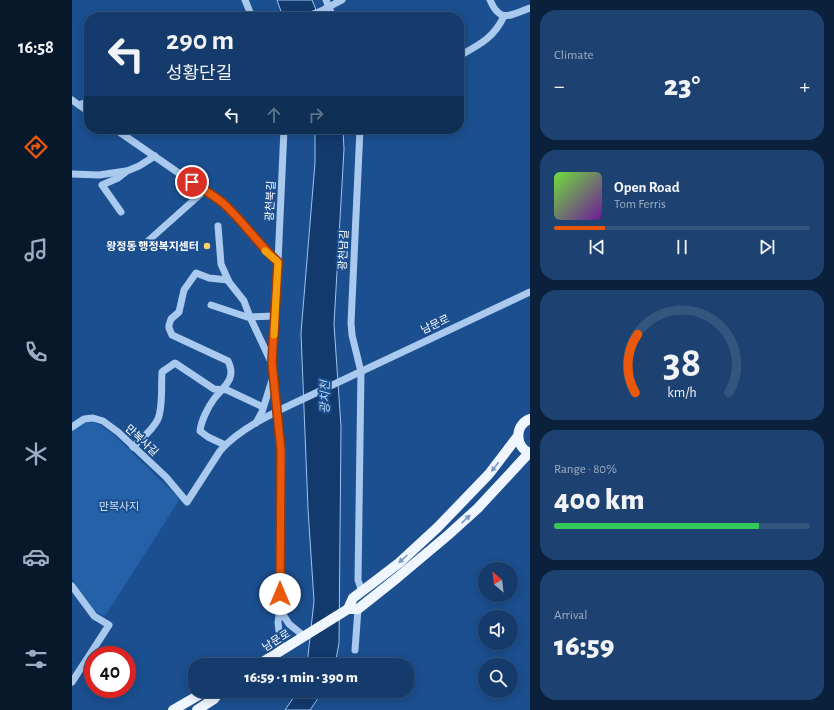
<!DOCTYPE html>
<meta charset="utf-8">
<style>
body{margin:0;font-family:"Alegreya Sans","Noto Sans KR",sans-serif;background:#1d4271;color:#f1f3f6;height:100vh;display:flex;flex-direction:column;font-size:15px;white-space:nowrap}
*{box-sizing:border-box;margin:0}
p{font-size:13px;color:#9dadc1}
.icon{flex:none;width:22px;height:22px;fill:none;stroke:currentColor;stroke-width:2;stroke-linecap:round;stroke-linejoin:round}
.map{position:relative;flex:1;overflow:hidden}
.drawer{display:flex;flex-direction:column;gap:10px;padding:10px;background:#0b203b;width:304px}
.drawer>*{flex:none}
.guide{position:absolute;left:12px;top:12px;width:380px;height:122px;border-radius:16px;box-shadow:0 2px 10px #0003,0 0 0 1px #33557e;background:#143b6b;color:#f1f3f6;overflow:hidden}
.needle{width:26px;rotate:332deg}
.fabs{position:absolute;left:406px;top:562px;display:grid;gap:8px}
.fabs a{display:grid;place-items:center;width:40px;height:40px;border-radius:50%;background:#143b6b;box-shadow:0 2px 10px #0003,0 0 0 1px #33557e;font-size:20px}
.speed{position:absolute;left:12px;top:646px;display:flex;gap:8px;font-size:20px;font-weight:700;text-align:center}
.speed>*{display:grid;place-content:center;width:52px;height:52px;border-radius:50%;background:#143b6b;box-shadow:0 2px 10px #0003,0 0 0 1px #33557e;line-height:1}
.speed .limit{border:6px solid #d22;background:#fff;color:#111}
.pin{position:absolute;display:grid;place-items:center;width:34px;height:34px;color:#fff;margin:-17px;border:2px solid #fff;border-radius:50%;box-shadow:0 1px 4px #0007}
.me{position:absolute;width:44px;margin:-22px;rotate:0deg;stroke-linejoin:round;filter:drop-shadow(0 0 3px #0008)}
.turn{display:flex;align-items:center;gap:14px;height:84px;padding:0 16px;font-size:18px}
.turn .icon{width:52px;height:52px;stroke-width:2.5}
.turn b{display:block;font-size:28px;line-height:34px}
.lanes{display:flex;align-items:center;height:38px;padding:0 16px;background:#0003;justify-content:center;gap:20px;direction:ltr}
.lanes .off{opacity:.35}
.big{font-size:30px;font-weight:800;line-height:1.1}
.drawer .tile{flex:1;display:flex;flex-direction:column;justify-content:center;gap:6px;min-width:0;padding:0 14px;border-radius:16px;background:#1d4271}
.drawer .dial{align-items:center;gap:0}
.dial svg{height:104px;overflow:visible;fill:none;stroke:#33557e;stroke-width:7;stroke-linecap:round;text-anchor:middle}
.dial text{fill:#f1f3f6;stroke:none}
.song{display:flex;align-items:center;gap:12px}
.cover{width:48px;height:48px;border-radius:6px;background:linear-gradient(135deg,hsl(100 70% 55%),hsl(280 70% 35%))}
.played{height:4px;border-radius:2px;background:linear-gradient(90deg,#ea580c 20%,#33557e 20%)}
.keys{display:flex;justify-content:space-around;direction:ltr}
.heat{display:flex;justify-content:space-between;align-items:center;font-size:22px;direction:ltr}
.charge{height:6px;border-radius:3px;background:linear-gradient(90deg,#34c759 80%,#33557e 0)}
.trip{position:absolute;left:116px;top:658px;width:226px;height:40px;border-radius:16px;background:#143b6b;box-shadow:0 2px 10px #0003,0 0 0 1px #33557e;font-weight:800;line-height:40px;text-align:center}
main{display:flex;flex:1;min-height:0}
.dock{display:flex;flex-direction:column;width:72px;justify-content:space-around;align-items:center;background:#08182b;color:#9dadc1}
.dock .icon{width:28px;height:28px}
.dock .on{color:#ea580c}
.dock b{font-size:18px;color:#f1f3f6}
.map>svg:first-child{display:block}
.green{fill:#2461a8}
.water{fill:#123a6d;stroke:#9cc4f0}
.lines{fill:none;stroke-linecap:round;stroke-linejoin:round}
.minor{stroke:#a9c9ee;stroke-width:7}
.major{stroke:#f0f6ff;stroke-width:10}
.oneway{fill:#7b9ac1}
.route-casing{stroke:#983908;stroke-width:10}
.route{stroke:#ea580c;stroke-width:7}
.slow{stroke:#f59e0b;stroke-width:7}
.poi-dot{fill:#ffd166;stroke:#1b4f8f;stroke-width:1.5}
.labels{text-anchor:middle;stroke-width:4;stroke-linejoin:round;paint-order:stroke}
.street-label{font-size:11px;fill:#fff;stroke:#1b4f8f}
.poi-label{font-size:11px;font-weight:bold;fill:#fff;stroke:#1b4f8f;text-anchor:end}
.park-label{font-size:11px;fill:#cfe3fa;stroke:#1b4f8f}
.water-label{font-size:12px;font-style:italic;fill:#b5d3f5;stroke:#1b4f8f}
</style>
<main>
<nav class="dock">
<b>16:58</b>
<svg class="icon on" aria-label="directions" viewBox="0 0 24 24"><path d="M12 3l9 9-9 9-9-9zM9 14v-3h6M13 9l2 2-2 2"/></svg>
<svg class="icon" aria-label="music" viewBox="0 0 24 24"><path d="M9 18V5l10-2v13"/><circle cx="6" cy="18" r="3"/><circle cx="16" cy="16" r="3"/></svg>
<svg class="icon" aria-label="phone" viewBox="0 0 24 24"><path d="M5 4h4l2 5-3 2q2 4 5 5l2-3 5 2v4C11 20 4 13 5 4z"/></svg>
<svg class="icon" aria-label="climate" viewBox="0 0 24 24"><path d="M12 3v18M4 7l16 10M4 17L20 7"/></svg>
<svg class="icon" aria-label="car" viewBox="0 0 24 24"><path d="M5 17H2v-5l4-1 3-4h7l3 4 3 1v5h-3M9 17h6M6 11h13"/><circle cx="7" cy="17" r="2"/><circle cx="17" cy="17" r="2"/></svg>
<svg class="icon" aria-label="filters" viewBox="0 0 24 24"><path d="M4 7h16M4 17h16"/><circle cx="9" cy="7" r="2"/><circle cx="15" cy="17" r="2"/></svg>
</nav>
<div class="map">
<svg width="458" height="710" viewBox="0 0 458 710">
<rect width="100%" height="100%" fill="#1b4f8f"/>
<path class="green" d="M21,422l7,3 13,9 66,64 -1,4 -73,114 -11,-5 -22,-32v-150l13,-6z"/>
<g class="water">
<path d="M205,0h35l7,17h-36z"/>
<path d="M243,129h28l1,20 -10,175 7,103 -2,216 -4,22h-28l7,-64 -6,-92 -7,-176 14,-170z"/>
<path d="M226,691h25l-13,19h-25z"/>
</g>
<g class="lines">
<g class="minor">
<path d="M173,0l7,17"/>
<path d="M254,0l7,17"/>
<path d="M418,0c10,24 20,15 40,8"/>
<path d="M233,17l16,-6 21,-11"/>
<path d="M387,56c20,-11 35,-18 45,-40"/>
<path d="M0,100l17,12"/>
<path d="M7,105l10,-4"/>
<path d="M43,129l107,74 27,27 16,20 13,12"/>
<path d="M288,129l-9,194 1,12 9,37 -3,208 4,12"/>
<path d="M0,174l27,1 27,-4"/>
<path d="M49,212l-19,-27 16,-7 9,-7 12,-5 16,-10"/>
<path d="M146,226l3,38 8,18 15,19 6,16 21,45"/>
<path d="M76,241l56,-50"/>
<path d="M139,305l36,12 28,-1"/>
<path d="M184,423l6,-11 10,-32"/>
<path d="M0,427l12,-8 9,-1 10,3 15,11 48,45 21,25 33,-51c24,-28 72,-46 106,-63 68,-32 136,-64 204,-96"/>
<path d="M153,445l-17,-8 -8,-6c1,-10 8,-24 14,-32 10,-13 23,-20 14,-38l-56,-26 -3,-7v-3l2,-6 8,-7 5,-22 12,-17 13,5 19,2"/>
<path d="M61,447c8,-8 20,-17 25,-28 5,-12 3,-33 4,-47l13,-9 39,26 13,1 36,17"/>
<path d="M0,586l22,30 15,9 -37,57"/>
<path d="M208,610l9,14 15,12"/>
<path d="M283,650l3,-41"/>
<path d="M209,651l-3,-29 2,-12 1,-159 -10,-89 7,-100 6,-133"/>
</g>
<g class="major">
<path d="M458,419c-16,6 -15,28 0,34"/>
<path d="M276,609h10l39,-31 50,-42 31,-28 51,-55"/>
<path d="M186,665l90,-56 5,-11 46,-35 39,-36 51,-53 29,-38"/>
<path d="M101,710l33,-19"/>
<path d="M125,710l17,-11 6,-8"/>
</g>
</g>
<defs><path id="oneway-solid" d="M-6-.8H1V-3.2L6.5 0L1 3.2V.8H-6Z"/></defs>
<g class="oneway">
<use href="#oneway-solid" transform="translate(423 467) rotate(128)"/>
<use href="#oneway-solid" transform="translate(394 519) rotate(-43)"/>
<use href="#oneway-solid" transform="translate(331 559) rotate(138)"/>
</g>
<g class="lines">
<g class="route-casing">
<path id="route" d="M120,182c10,7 21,13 31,21 20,18 35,41 55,59l-6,100 9,89 -1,143"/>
</g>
<use href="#route" class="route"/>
<path class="slow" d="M193,251l13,11 -4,73"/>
</g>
<circle class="poi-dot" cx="135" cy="246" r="4"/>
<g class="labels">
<g class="street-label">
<text transform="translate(198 201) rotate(-87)" y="4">광천북길</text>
<text transform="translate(271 250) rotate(-87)" y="4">광천남길</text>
<text transform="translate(363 324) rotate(-25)" y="4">남문로</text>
<text transform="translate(70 440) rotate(43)" y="4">만복사길</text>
<text transform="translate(204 640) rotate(-32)" y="4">남문로</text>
</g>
<g class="poi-label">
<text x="127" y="250">왕정동 행정복지센터</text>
</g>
<g class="park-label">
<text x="47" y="510">만복사지</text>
</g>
<g class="water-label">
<text transform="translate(253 397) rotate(-89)" y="4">광치천</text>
</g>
</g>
</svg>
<div class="fabs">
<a><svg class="needle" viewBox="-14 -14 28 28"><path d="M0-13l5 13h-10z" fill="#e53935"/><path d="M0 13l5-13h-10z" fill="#9dadc1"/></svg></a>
<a><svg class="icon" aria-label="sound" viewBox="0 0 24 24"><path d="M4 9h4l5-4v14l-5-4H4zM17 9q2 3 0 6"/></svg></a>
<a><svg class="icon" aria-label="search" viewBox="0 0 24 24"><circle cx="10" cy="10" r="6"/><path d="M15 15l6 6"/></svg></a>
</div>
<div class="speed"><div class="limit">40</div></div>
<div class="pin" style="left:120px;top:182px;background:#d93025"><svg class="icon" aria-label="arrive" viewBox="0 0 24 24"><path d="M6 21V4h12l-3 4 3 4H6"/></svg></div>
<svg class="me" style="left:208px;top:594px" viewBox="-20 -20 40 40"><circle r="19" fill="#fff"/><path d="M0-13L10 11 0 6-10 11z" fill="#ea580c"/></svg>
<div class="trip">16:59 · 1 min · 390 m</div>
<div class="guide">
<div class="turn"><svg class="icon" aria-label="left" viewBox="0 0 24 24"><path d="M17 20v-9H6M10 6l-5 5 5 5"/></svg><div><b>290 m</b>성황단길</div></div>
<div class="lanes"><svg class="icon" aria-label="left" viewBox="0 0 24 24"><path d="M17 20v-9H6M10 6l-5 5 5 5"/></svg><svg class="icon off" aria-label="ahead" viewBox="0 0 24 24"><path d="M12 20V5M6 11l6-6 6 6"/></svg><svg class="icon off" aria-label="right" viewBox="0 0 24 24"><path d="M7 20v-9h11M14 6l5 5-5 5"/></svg></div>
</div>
</div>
<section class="drawer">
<div class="tile"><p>Climate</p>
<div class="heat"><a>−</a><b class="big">23°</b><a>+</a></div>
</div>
<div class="tile">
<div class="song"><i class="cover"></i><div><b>Open Road</b><p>Tom Ferris</p></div></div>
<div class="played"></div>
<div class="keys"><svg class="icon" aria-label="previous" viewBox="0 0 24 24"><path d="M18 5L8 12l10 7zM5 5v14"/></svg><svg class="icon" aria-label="pause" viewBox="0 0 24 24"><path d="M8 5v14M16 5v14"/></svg><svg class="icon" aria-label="next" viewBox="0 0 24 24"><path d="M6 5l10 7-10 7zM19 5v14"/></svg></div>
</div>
<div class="tile dial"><svg viewBox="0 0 100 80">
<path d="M14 69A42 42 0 1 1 86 69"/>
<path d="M14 69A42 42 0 0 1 16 24" stroke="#ea580c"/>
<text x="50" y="56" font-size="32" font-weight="700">38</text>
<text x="50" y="72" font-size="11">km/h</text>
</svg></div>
<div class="tile"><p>Range · 80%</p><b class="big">400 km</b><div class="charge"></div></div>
<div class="tile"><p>Arrival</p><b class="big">16:59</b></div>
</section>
</main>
